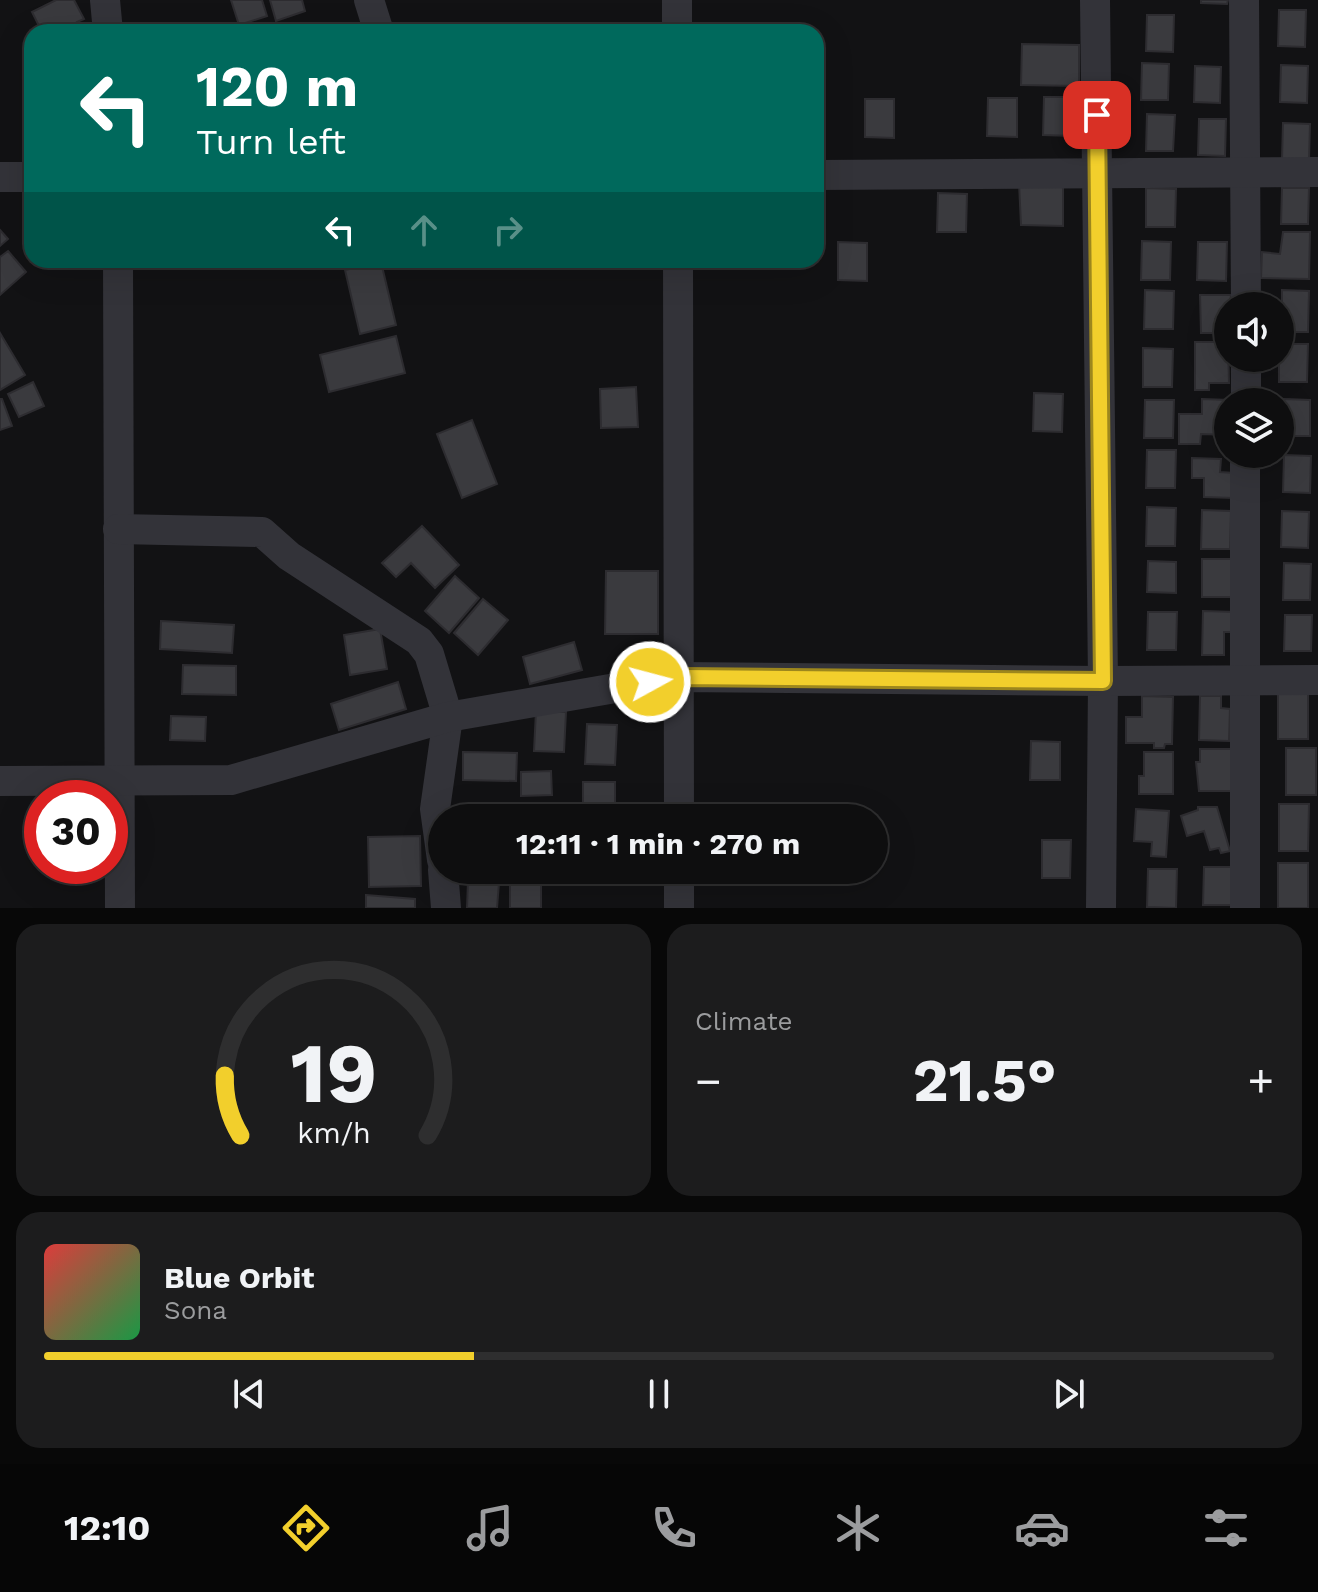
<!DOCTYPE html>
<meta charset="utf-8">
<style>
body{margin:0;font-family:"Work Sans",sans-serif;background:#1c1c1d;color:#f1f3f6;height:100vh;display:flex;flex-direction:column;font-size:30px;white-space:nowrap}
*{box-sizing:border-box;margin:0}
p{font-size:26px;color:#9b9c9e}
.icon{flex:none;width:44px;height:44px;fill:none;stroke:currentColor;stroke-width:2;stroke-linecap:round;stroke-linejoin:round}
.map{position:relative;height:908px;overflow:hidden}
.sheet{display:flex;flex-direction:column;gap:16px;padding:16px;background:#080808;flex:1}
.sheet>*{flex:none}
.hud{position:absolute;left:24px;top:24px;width:800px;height:244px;border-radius:24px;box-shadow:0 8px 32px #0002,0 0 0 2px #2e2e2f;background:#00695c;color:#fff;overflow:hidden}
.fabs{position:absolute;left:1214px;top:292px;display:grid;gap:16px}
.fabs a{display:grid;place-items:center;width:80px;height:80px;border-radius:50%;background:#0e0e0f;box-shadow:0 8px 32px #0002,0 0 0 2px #2e2e2f;font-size:40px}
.speed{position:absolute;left:24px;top:780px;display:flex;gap:16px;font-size:40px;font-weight:700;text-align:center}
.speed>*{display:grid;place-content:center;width:104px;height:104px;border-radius:50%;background:#0e0e0f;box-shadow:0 8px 32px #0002,0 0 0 2px #2e2e2f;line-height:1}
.speed .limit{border:12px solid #d22;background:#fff;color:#111}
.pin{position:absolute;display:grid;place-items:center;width:68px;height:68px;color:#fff;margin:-34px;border-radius:16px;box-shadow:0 4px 12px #0006}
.me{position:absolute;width:88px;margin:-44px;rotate:83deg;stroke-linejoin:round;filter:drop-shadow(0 0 6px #0008)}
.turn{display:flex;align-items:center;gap:28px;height:168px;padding:0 40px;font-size:36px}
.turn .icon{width:104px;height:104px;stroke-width:2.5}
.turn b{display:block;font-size:56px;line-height:68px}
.lanes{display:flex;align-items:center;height:76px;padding:0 40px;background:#0003;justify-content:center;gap:40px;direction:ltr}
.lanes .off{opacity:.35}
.big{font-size:60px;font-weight:700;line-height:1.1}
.sheet .widget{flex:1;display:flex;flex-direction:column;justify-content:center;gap:12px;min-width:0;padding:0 28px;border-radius:24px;background:#1c1c1d}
.sheet .dial{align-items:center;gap:0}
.dial svg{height:208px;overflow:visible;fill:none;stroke:#2e2e2f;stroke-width:7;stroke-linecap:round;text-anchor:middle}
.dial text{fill:#f1f3f6;stroke:none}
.song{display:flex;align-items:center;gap:24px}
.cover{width:96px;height:96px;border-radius:12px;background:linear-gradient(135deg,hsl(0 70% 55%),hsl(140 70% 35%))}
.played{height:8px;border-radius:4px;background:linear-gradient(90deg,#f2cf2c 35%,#2e2e2f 35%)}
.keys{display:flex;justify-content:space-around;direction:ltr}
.heat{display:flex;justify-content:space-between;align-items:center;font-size:44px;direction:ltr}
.sheet .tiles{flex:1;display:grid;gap:16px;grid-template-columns:1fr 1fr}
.widget:last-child{grid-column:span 2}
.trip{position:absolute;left:428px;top:804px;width:460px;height:80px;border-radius:40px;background:#0e0e0f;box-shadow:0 8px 32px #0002,0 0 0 2px #2e2e2f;font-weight:700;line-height:80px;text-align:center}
.tab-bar{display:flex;height:128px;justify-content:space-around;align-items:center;background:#060606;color:#9b9c9e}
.tab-bar .icon{width:56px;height:56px}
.tab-bar .selected{color:#f2cf2c}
.tab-bar b{font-size:36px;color:#f1f3f6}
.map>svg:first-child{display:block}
.building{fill:#3a3a3e;stroke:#2d2c30;stroke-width:2}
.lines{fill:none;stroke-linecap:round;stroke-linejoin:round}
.minor{stroke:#333339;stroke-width:30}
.route-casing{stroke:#9d871d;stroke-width:20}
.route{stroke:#f2cf2c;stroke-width:14}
</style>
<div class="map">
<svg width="1318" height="908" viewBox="0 0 1318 908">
<rect width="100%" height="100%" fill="#121214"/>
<g class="building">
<path d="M56,0h18l10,19 -7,3 5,10h-40l-10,-20z"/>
<path d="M231,0h31l5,16 -28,9z"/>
<path d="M270,0h32l3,11 -29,10z"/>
<path d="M1201,0h27l-1,4 -26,-1z"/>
<path d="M1279,10h27l-1,37 -27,-1z"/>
<path d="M1147,15h27l-1,37 -27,-1z"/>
<path d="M1022,44l57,1v41l-58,-1z"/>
<path d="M1142,63l27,1 -1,36h-27z"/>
<path d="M1281,65l27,1 -1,37 -27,-1z"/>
<path d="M1195,66l26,1 -1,36 -26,-1z"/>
<path d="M32,90v20l-7,-16z"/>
<path d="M1044,97h29l-1,39 -29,-1z"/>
<path d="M988,98h29v39l-30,-1z"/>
<path d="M865,99h29v39l-29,-1z"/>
<path d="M1147,114l28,1 -2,36h-27z"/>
<path d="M1199,119h27l-1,37 -27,-1z"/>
<path d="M1283,123l27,1 -1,36 -27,-1z"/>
<path d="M1019,183l44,4v39l-42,-1z"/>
<path d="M1146,188l30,1 -1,38h-29z"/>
<path d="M1282,188h27l-1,36h-27z"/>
<path d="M938,193l29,1 -1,38h-29z"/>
<path d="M0,230l8,9 -8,7z"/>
<path d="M1283,232h27l-1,47 -48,-1 1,-26 18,2z"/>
<path d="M1142,241l29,1 -1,38h-29z"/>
<path d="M838,242l29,1v38l-29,-1z"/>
<path d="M1198,242h29l-1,39 -29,-1z"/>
<path d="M8,251l18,21 -26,23v-38z"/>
<path d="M381,262l15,63 -36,9 -15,-64z"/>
<path d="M1145,290l29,1 -1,38h-29z"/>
<path d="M1282,290l27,1 -1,41h-26z"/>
<path d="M1200,295h31l-3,24h-13v14h-14z"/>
<path d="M0,333l25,42 -25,15z"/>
<path d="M396,336l9,37 -76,19 -9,-37z"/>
<path d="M1195,342h33l1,41h-20v7h-14z"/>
<path d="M1280,344h28l-1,38h-28v-22h-17l18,-2z"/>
<path d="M1143,348l30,1 -1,38h-29z"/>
<path d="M33,382l11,24 -25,11 -11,-23z"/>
<path d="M636,387l2,40 -37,1 -1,-39z"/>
<path d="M1034,393l29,1 -1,38 -29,-1z"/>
<path d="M0,399h2l10,27 -12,4z"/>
<path d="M1202,399l27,1 -1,35 -27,-1 -1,10h-21v-30h23z"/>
<path d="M1284,399l26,1v36h-28z"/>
<path d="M1145,400h29l-1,38h-29z"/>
<path d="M472,420l25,64 -35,14 -25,-64z"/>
<path d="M1147,450h29l-1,38h-29z"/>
<path d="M1284,455l27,1 -1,37 -27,-1z"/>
<path d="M1192,458l29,1 -1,13 15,1 -1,25 -30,-1v-19h-12z"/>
<path d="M1147,507l29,1 -1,38h-29z"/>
<path d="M1202,510l29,1 -1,38h-29z"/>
<path d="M1282,511l27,1 -1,36 -27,-1z"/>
<path d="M422,526l37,39 -24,23 -24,-25 -15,14 -14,-14z"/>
<rect x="1202" y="559" width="29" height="38"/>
<path d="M1148,561l28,1v31l-29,-1z"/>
<path d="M1284,563l27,1 -1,36h-27z"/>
<path d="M606,571h52v63h-53z"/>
<path d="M455,576l24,22 -30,35 -24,-22z"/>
<path d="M483,599l25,21 -30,35 -24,-22z"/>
<path d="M1203,611l33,1 -1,20h-11v23h-22z"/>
<path d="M1148,612h29l-1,38h-29z"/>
<path d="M1285,615h27l-1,36h-27z"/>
<path d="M161,621l73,4 -2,28 -72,-4z"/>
<path d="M380,629l7,40 -37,6 -6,-40z"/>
<path d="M574,642l8,28 -52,14 -7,-27z"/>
<path d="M183,665l53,1v29l-54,-1z"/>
<path d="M398,682l8,27 -67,21 -8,-26z"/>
<rect x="1278" y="692" width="30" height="47"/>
<path d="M1142,696l31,1 -1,47h-7l-1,4h-10v-5h-28v-26h16z"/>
<path d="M1200,696h21v12l9,1 -1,32 -30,-1z"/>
<path d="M536,711l30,1 -2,40 -30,-1z"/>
<path d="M171,716l35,1 -1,24 -35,-1z"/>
<path d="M587,724l30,1 -2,40 -30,-1z"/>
<path d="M1031,741l29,1v38h-30z"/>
<rect x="1286" y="748" width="30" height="47"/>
<path d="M1200,749h31v42h-32l-3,-29h4z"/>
<path d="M463,752l54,1 -1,28 -53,-1z"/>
<path d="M1144,752h29v42h-34v-18h5z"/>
<path d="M551,771l1,24 -31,1v-24z"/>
<rect x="583" y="782" width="32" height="36"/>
<path d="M1279,804h30l-1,47h-29z"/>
<path d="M1198,807h19l13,44 -9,2 -2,-5 -9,2 -6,-19 -17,5 -6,-20 17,-6z"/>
<path d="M1136,809l33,2 -3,46 -15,-1 1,-14 -18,-1z"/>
<path d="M420,836l1,50 -52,1 -1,-50z"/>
<path d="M1042,840h29l-1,38h-28z"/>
<rect x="1278" y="863" width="30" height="45"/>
<path d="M1204,867h29l-1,38h-29z"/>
<path d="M1148,869h29l-1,39 -29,-1z"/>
<path d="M468,881l31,2 -2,25h-30z"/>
<rect x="510" y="881" width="31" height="27"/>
<path d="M366,895l49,4v9h-49z"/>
</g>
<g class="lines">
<g class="minor">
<path d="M105,0l3,32"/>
<path d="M369,0l10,32"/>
<path d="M677,0v32"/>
<path d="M1095,0l8,681 -2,227"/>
<path d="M1244,0l2,306"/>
<path d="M816,175l502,-3"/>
<path d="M0,177h32"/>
<path d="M118,260l2,648"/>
<path d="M678,260l1,558"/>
<path d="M1246,402v-44"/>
<path d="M1245,454v454"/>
<path d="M118,529l144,3 27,24 130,85 10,13 19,63 -13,92 7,51"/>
<path d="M0,781l231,-1 217,-63 231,-40 424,4 215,-1"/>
<path d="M443,870l3,38"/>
<path d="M679,870v38"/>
</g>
</g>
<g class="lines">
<g class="route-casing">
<path id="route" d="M650,682l29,-5 424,4 -6,-566"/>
</g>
<use href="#route" class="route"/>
</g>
</svg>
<div class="fabs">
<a><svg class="icon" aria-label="sound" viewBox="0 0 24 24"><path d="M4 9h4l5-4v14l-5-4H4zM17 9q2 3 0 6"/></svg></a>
<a><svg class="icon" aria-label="layers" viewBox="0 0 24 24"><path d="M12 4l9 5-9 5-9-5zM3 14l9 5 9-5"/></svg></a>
</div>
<div class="speed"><div class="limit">30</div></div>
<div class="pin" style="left:1097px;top:115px;background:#d93025"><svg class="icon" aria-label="arrive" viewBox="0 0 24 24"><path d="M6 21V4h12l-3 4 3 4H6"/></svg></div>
<svg class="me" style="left:650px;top:682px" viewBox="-20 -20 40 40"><circle r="17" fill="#f2cf2c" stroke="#fff" stroke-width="3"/><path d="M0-11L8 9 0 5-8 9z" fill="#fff"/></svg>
<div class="trip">12:11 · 1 min · 270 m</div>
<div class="hud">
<div class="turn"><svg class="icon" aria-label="left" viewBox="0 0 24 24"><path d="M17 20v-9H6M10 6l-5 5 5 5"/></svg><div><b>120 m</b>Turn left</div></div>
<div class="lanes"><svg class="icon" aria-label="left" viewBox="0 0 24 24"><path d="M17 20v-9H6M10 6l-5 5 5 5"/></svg><svg class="icon off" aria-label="ahead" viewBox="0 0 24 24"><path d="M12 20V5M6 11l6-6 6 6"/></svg><svg class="icon off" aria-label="right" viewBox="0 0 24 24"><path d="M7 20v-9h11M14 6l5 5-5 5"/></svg></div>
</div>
</div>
<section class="sheet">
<div class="tiles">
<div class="widget dial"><svg viewBox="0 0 100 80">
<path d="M14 69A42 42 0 1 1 86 69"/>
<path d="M14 69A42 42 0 0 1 8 46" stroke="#f2cf2c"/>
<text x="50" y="56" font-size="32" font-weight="700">19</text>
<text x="50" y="72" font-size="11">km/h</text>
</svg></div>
<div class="widget"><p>Climate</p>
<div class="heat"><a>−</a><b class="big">21.5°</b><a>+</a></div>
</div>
<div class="widget">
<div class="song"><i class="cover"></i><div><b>Blue Orbit</b><p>Sona</p></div></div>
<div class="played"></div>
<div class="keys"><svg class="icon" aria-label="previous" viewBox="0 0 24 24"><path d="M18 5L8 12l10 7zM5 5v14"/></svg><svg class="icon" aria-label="pause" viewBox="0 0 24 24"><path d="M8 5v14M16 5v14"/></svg><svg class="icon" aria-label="next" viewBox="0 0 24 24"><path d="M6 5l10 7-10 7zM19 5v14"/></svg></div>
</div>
</div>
</section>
<nav class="tab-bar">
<b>12:10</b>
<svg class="icon selected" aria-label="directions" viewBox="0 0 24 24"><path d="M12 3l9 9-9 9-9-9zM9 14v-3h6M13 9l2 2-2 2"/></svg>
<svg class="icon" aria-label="music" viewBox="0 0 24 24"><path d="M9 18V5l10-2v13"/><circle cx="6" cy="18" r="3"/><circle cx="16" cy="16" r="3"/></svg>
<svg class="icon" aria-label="phone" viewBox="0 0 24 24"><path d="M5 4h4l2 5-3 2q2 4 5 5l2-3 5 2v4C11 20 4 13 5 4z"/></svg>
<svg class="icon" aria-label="climate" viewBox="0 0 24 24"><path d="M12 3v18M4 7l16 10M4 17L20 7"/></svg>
<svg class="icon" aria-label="car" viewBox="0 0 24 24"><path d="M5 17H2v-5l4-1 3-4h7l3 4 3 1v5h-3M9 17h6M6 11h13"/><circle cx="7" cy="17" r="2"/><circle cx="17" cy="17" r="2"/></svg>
<svg class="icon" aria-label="filters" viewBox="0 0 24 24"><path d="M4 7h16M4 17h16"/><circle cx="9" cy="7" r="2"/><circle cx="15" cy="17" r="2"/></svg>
</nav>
